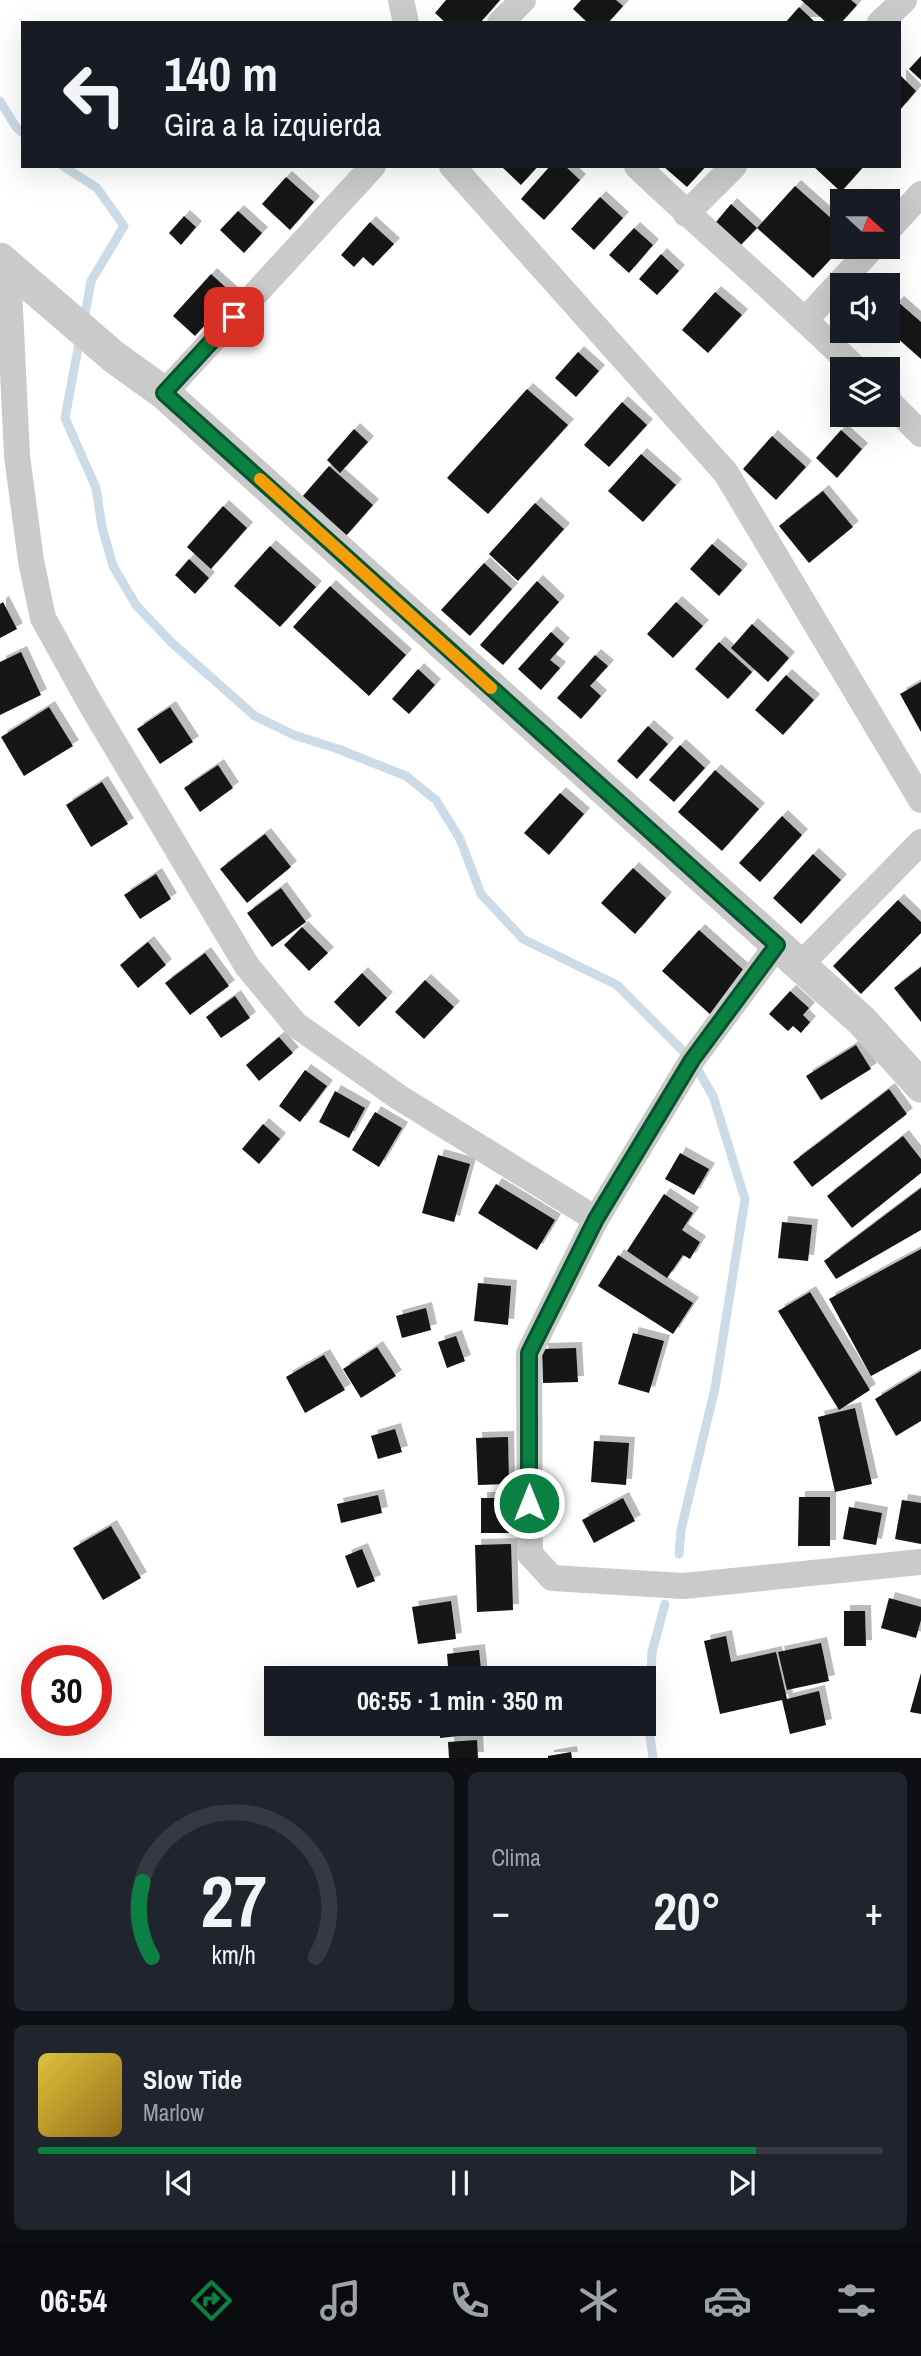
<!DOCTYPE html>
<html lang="es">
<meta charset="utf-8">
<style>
body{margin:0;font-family:"Archivo Narrow",sans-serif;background:#20242c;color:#f1f3f6;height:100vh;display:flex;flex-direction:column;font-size:26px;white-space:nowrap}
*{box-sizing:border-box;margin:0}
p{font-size:23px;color:#9ea1a6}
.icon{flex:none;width:38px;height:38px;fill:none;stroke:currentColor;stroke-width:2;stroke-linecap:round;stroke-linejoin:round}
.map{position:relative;height:1758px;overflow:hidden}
.drawer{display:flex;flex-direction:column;gap:14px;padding:14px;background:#0d0f14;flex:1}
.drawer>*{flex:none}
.banner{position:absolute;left:21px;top:21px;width:880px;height:147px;border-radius:0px;box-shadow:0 7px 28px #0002;background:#171b24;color:#f1f3f6;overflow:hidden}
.needle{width:46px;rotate:111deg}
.fabs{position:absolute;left:830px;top:189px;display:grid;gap:14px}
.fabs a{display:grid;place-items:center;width:70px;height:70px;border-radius:0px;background:#171b24;box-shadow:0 7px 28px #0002;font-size:35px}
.speed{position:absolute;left:21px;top:1645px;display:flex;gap:14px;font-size:35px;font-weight:700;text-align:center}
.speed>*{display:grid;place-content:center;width:91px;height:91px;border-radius:50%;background:#171b24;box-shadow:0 7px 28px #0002;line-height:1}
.speed .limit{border:10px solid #d22;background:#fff;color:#111}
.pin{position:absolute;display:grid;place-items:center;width:60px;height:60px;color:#fff;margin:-30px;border-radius:14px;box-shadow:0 4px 10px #0006}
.me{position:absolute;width:77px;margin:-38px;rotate:0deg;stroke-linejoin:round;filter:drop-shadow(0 0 5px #0008)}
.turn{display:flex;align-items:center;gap:24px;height:147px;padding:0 28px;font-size:32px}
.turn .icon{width:91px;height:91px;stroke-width:2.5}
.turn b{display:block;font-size:49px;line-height:60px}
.big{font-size:52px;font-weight:800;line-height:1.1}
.drawer .widget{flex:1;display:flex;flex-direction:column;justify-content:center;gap:10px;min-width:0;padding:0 24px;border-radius:10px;background:#20242c}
.drawer .dial{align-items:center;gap:0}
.dial svg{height:182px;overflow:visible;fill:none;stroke:#363941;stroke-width:7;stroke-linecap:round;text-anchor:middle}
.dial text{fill:#f1f3f6;stroke:none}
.song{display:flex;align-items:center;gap:21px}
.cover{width:84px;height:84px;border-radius:10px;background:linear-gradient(135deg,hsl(50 70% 55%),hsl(40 70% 35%))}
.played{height:7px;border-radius:4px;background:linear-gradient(90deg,#0b8043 85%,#363941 85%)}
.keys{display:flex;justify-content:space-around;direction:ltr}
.heat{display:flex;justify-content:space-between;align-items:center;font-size:38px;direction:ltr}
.drawer .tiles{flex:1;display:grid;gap:14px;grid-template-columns:1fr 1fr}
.widget:last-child{grid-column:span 2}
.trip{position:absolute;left:264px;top:1666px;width:392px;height:70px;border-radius:0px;background:#171b24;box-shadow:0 7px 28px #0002;font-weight:800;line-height:70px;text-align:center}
.menu{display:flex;height:112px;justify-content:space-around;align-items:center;background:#090b0e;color:#9ea1a6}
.menu .icon{width:49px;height:49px}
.menu .on{color:#0b8043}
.menu b{font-size:32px;color:#f1f3f6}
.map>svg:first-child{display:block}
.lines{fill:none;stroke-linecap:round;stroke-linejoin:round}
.stream{stroke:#cbdbe7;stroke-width:9}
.building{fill:#141414;filter:url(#shadow)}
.minor{stroke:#cacaca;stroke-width:26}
.tertiary{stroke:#cacaca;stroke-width:33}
.route-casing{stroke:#07532c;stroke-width:18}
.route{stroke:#0b8043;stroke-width:12}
.slow{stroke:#f59e0b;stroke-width:12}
</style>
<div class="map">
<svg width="921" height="1758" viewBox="0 0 921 1758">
<defs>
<filter id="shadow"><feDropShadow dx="6" dy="-6" stdDeviation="0" flood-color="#0004"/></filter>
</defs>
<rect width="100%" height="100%" fill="#fff"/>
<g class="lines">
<g class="stream">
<path d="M0,101l16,26 7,6"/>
<path d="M63,166l34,22 27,38 -33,55 -7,40"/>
<path d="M80,338l-15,80 31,70 6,39 11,39 23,39 35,37 84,74 39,19 44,14 68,27 30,24 24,39 21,55 42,45 94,46 75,75 21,36 32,103 -30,189 -34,142 -2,24"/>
<path d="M653,1758l-4,-29 3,-77 13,-48"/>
</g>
</g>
<g class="building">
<path d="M446,0h54l-20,23h-34l-11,-10z"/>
<path d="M581,0h35l7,6 -15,17h-20l-15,-14z"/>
<path d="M801,0h50l6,5 -16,18h-14z"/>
<path d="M799,7l17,16h-31z"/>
<path d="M921,56v24l-12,-11z"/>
<path d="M900,75l16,16 -16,19z"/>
<path d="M504,166h34l-17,19 -18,-17z"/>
<path d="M550,166h15l15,14 -36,40 -23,-21z"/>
<path d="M663,166h43l-19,21z"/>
<path d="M813,166h51l-23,26z"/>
<path d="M286,177l28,25 -24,28 -28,-26z"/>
<path d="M795,186l47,42v19l-29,31 -56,-50z"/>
<path d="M600,197l23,21 -29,32 -23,-21z"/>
<path d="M731,204l26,24 -16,17 -25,-23z"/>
<path d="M238,211l24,22 -18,20 -24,-23z"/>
<path d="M184,216l12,11 -15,18 -12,-12z"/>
<path d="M370,222l24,22 -21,22 -10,-9 -9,10 -13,-12z"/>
<path d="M634,228l19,17 -24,28 -20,-18z"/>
<path d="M661,254l18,17 -22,24 -18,-16z"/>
<path d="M211,274l22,20 -38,42 -22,-20z"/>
<path d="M715,292l27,23 -34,38 -26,-23z"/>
<path d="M898,302l23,20v37l-34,-30v-15z"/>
<path d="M578,352l21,19 -23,26 -21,-19z"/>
<path d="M527,389l41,36 -80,89 -41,-36z"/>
<path d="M622,402l25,23 -38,42 -25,-22z"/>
<path d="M354,429l14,13 -28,31 -13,-13z"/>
<path d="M841,430l21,19 -25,29 -21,-20z"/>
<path d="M772,436l34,31 -30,33 -33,-31z"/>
<path d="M641,454l35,31 -33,37 -35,-31z"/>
<path d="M329,466l44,39 -27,31 -44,-39z"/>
<path d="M823,491l30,36 -44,36 -30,-37z"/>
<path d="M535,503l29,26 -46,52 -29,-27z"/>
<path d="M223,506l24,22 -36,41 -24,-22z"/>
<path d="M712,544l30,26 -23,26 -29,-27z"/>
<path d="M270,546l46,41 -36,40 -46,-41z"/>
<path d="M189,559l20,19 -14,16 -20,-19z"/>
<path d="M484,563l28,26 -42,47 -29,-26z"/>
<path d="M537,581l22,21 -56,63 -23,-20z"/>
<path d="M330,586l76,69 -37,41 -76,-69z"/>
<path d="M3,602l14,27 -17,9v-34z"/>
<path d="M676,602l27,24 -30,32 -26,-24z"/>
<path d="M752,624l37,34 -21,24 -37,-34z"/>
<path d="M551,632l13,12 -14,16 10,8 -19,22 -23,-21z"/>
<path d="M719,642l33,30 -24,27 -33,-30z"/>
<path d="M21,652l20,43 -41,20v-53z"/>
<path d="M595,655l13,11 -18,20 11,10 -20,23 -24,-21z"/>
<path d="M418,669l17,16 -26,29 -17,-15z"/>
<path d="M786,675l28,25 -31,35 -28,-25z"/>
<path d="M921,682v50l-21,-38z"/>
<path d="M49,707l24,39 -49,30 -23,-39z"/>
<path d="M170,707l23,35 -33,22 -23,-35z"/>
<path d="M648,726l20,18 -31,35 -20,-18z"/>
<path d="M680,745l25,23 -31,34 -25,-22z"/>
<path d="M218,765l15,23 -33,24 -16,-24z"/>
<path d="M715,770l44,39 -37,42 -44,-39z"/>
<path d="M102,782l26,42 -37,23 -25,-42z"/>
<path d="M560,793l24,21 -35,41 -25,-22z"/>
<path d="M782,816l20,19 -42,47 -21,-19z"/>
<path d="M265,834l26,33 -44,36 -27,-34z"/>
<path d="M813,854l28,26 -40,44 -28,-26z"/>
<path d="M633,868l33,30 -31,36 -34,-31z"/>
<path d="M156,874l15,25 -31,20 -16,-24z"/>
<path d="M281,888l25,34 -34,25 -25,-34z"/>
<path d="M898,900l23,22v11l-60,61 -28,-28z"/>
<path d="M302,927l26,26 -19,18 -25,-26z"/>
<path d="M699,930l50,45 -37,41 -50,-45z"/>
<path d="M148,942l18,23 -28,23 -18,-23z"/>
<path d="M205,953l24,33 -39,29 -25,-32z"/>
<path d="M921,967v55l-27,-34z"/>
<path d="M362,973l25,25 -28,29 -25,-25z"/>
<path d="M425,980l29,27 -30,32 -29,-27z"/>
<path d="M790,991l19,17 -6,7 7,7 -9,11 -8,-7 -5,5 -19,-17z"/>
<path d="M235,996l15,22 -29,20 -15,-21z"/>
<path d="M279,1037l14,16 -34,28 -13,-16z"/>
<path d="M856,1045l15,24 -50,31 -15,-24z"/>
<path d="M305,1070l22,16 -27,36 -21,-16z"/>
<path d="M889,1089l18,25 -95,73 -19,-25z"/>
<path d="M335,1091l30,17 -16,30 -30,-16z"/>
<path d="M375,1112l27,16 -23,39 -27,-17z"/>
<path d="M263,1124l17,15 -21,25 -17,-15z"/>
<path d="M903,1136l18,23v14l-69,55 -25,-32z"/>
<path d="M680,1153l29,16 -15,26 -29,-16z"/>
<path d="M438,1155l32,9 -16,58 -32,-9z"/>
<path d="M496,1184l59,36 -18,30 -59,-37z"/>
<path d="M921,1188v42l-85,49 -12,-18z"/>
<path d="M664,1194l29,19 -11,17 18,12 -10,17 -7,-4 -16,23 -40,-27z"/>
<path d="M782,1222l30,3 -4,36 -30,-3z"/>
<path d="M921,1249v100l-50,27 -42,-77z"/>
<path d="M618,1255l75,48 -20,31 -75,-48z"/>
<path d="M478,1283l33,3 -3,39 -34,-4z"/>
<path d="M810,1292l60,98 -31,20 -61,-99z"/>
<path d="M426,1308l5,22 -29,8 -6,-22z"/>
<path d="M633,1333l31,8 -15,52 -31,-9z"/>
<path d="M456,1336l9,25 -18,7 -9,-26z"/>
<path d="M377,1347l19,29 -35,22 -18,-29z"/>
<path d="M576,1348l2,34 -35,1 -1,-34z"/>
<path d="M324,1355l21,35 -40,23 -19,-36z"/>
<path d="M921,1371v50l-25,15 -21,-37z"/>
<path d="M855,1408l17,76 -37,8 -17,-75z"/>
<path d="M395,1429l7,23 -24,7 -7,-23z"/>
<path d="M508,1437l1,47 -31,1 -2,-47z"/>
<path d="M594,1441l35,2 -3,42 -35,-3z"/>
<path d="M378,1495l4,18 -41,10 -4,-19z"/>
<path d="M799,1497h31v49h-32z"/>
<rect x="481" y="1498" width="32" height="35"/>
<path d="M623,1498l12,23 -41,22 -12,-23z"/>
<path d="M902,1500l19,3v41l-26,-5z"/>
<path d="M849,1507l33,6 -6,32 -33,-6z"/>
<path d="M111,1526l30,52 -38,22 -30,-52z"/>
<path d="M511,1544l2,66 -36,2 -2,-67z"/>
<path d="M362,1549l13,32 -18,7 -12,-32z"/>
<path d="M889,1598l32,9v13l-5,18 -35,-10z"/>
<path d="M451,1601l5,38 -38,5 -6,-37z"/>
<path d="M844,1611h21l1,35h-22z"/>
<path d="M726,1636l5,26 45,-10 11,47 32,-8 7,34 -36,9 -8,-34 -62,14 -16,-73z"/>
<path d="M821,1643l8,38 -42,9 -9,-38z"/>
<path d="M479,1650l3,28h-33l-2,-24z"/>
<path d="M921,1673v41l-11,-2z"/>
<path d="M439,1724h45l1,9 -45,5z"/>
<path d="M477,1740l1,18h-29l-1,-16z"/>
<path d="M571,1752l1,6h-24v-2z"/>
</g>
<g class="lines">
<g class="minor">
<path d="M401,0l5,23"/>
<path d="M500,23l23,-23"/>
<path d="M880,23l24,-23"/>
<path d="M452,166l274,307 195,327"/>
<path d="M637,166c72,69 148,133 219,203"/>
<path d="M686,214l48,-48"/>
<path d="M887,231l34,-37"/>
<path d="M8,266l9,190 14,105 12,57 47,85 157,263 48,58 105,74 196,121"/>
<path d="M805,320l68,-73"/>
<path d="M164,393l209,-227"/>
<path d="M887,400l34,34"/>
<path d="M777,945l-85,115 -96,159 -67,134 1,201 22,24 131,8 238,-24"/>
<path d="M800,965l121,-123"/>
</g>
<path class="tertiary" d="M0,259l114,98 50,36 698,628 59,65"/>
</g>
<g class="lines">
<g class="route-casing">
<path id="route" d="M234,317l-70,76 613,552 -85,115 -96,159 -67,134v150"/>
</g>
<use href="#route" class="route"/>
<path class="slow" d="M260,479l231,209"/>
</g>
</svg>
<div class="fabs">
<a><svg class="needle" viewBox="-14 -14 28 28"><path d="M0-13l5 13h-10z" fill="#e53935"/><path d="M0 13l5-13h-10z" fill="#9ea1a6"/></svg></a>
<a><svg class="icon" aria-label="sound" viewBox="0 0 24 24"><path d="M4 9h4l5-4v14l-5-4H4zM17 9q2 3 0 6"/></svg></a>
<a><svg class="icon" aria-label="layers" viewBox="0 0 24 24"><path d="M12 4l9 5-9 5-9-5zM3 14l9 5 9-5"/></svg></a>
</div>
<div class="speed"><div class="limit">30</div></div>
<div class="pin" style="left:234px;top:317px;background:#d93025"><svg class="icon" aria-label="arrive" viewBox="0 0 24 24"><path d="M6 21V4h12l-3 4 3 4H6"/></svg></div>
<svg class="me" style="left:529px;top:1503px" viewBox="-20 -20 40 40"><circle r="17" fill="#0b8043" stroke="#fff" stroke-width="3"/><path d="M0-11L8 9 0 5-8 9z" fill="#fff"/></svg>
<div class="trip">06:55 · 1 min · 350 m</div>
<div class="banner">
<div class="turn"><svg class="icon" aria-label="left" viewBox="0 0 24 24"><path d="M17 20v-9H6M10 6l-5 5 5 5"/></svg><div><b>140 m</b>Gira a la izquierda</div></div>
</div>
</div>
<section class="drawer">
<div class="tiles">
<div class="widget dial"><svg viewBox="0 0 100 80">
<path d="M14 69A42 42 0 1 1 86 69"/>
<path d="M14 69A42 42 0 0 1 10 36" stroke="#0b8043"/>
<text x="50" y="56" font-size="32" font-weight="700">27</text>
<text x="50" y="72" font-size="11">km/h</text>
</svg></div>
<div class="widget"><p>Clima</p>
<div class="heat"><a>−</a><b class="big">20°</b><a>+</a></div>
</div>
<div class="widget">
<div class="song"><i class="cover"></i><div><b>Slow Tide</b><p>Marlow</p></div></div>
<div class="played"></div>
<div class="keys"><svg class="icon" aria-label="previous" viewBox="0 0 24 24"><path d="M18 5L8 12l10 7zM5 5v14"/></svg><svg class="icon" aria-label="pause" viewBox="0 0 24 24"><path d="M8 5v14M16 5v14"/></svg><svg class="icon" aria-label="next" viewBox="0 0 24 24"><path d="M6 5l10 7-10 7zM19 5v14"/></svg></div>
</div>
</div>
</section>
<nav class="menu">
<b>06:54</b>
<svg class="icon on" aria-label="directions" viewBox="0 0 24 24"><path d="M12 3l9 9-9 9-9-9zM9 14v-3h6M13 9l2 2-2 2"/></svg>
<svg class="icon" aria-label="music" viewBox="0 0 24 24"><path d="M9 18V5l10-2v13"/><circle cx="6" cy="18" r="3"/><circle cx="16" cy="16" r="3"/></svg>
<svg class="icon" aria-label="phone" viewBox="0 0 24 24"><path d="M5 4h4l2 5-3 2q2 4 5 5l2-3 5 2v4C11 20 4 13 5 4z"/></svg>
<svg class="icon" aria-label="climate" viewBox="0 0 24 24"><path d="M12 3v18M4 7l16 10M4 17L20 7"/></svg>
<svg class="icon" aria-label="car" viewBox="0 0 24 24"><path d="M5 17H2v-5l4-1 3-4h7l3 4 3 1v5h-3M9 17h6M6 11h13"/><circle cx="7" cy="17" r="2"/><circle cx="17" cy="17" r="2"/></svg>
<svg class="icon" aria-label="filters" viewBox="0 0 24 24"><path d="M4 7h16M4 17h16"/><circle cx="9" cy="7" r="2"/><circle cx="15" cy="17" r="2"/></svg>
</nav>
